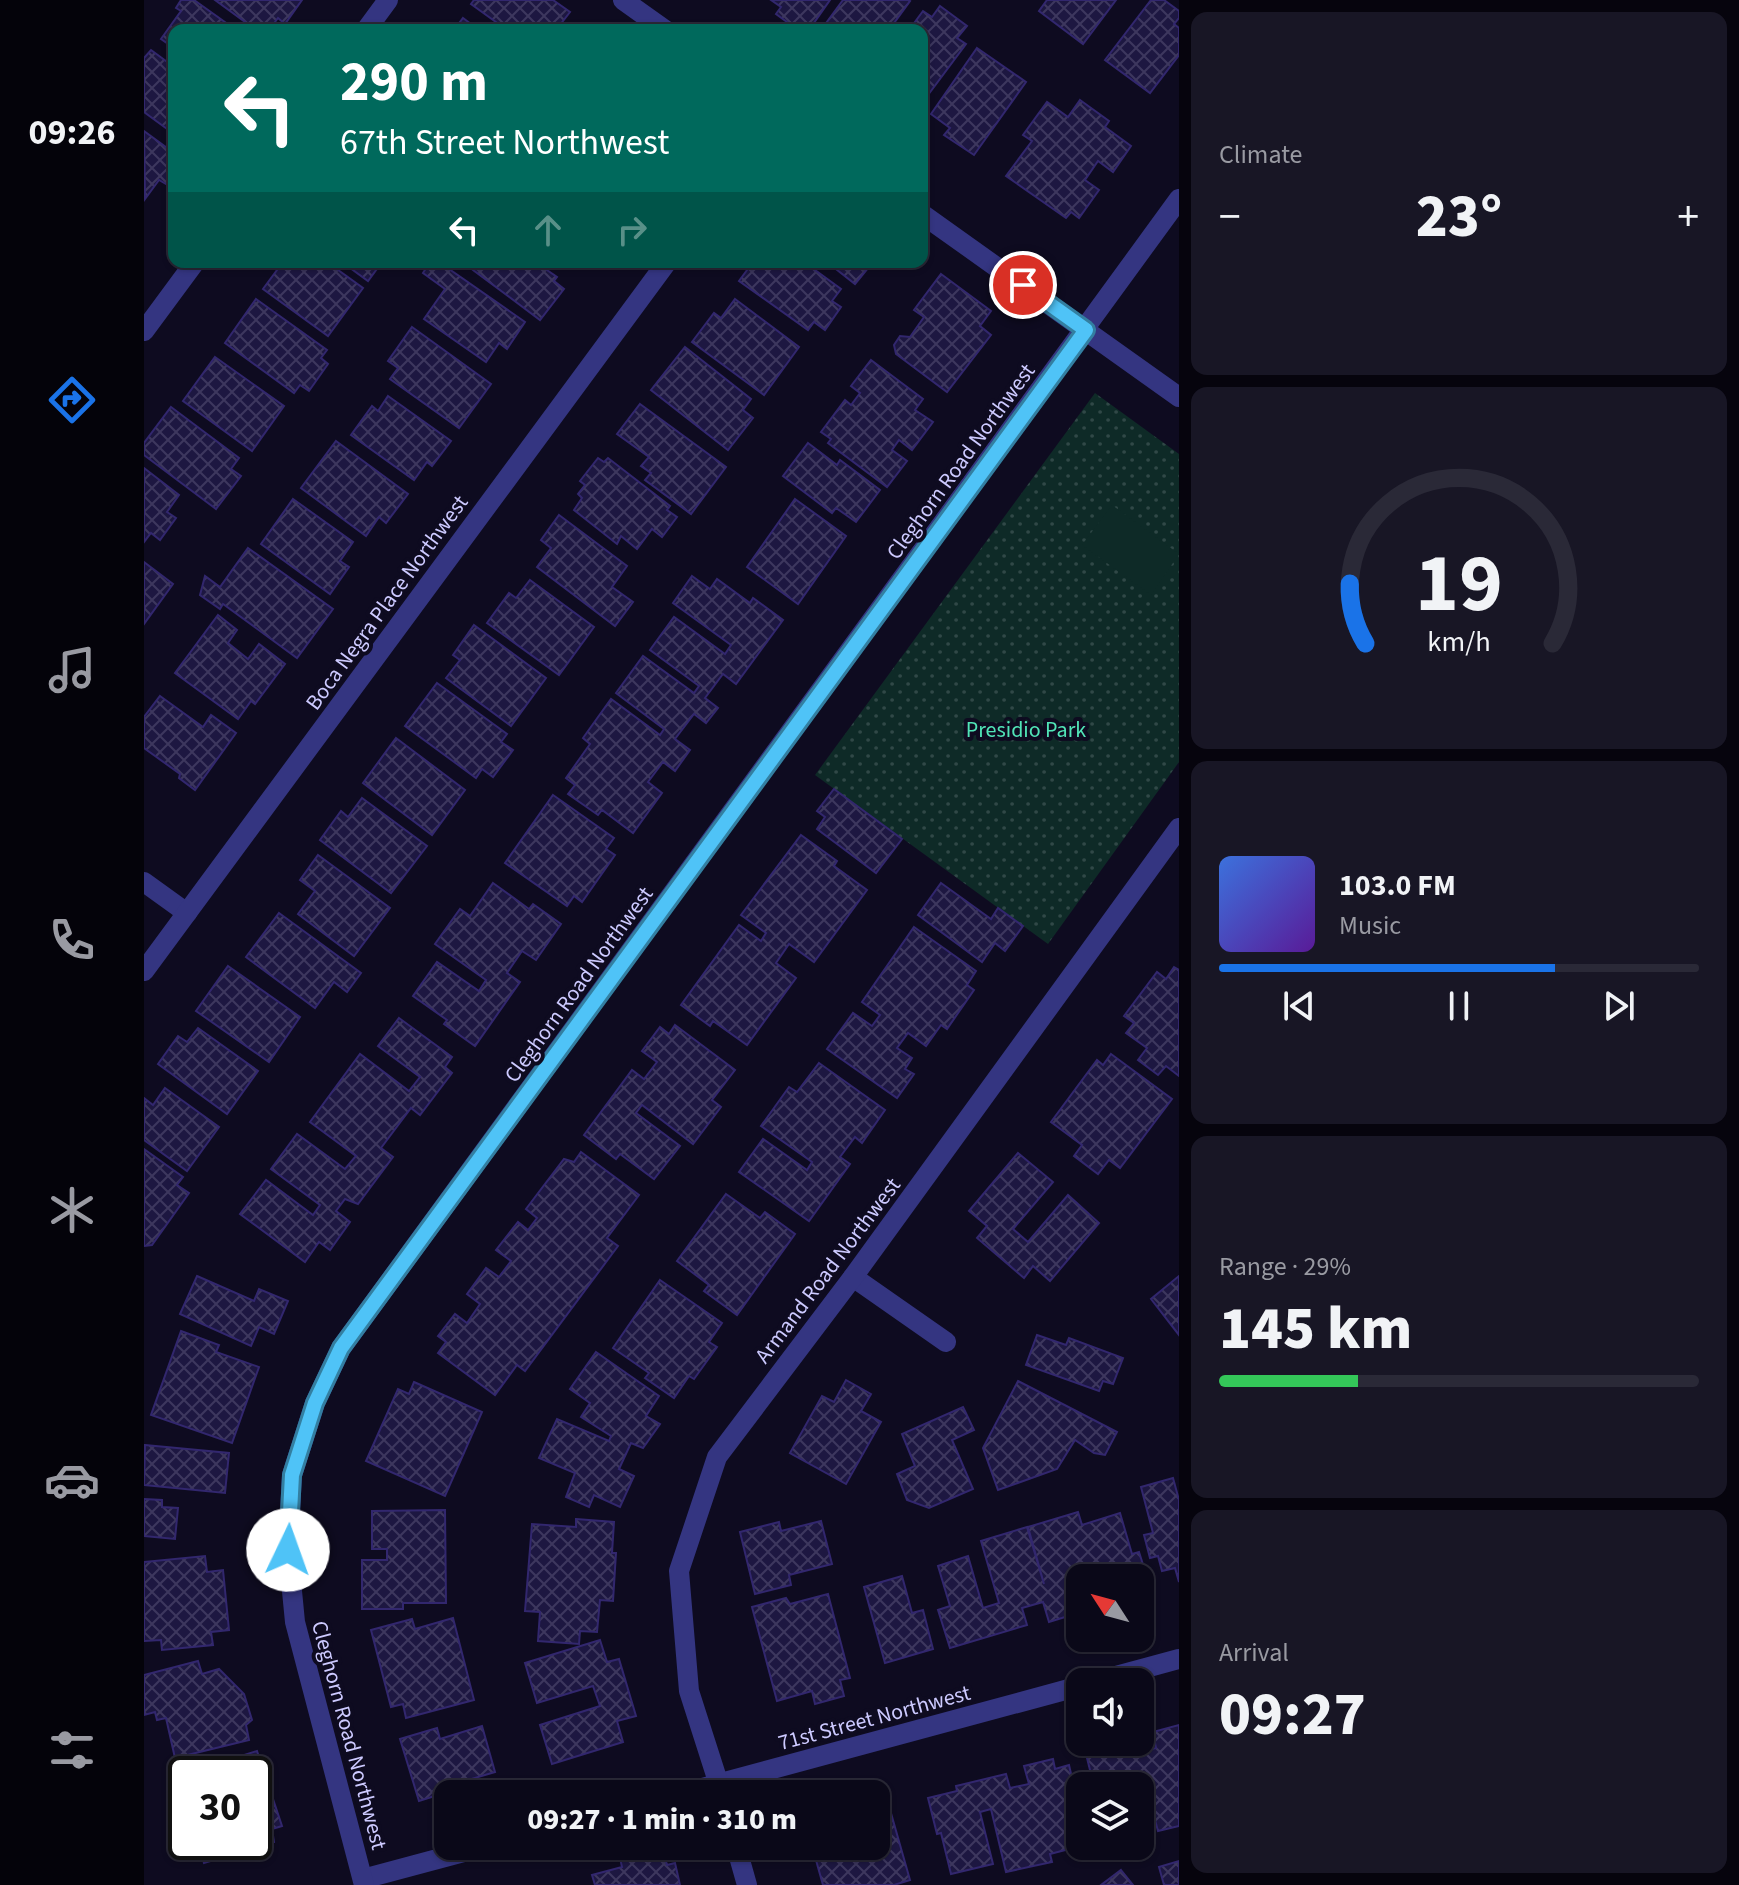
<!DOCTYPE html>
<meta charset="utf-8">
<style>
body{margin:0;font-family:"Source Sans 3",sans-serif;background:#181625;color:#f1f3f6;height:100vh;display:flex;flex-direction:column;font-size:30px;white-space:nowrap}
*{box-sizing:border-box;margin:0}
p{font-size:26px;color:#999aa2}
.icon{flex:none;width:44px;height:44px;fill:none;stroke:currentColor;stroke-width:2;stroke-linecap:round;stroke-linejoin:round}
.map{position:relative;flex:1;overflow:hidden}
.panel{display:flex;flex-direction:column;gap:12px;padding:12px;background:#06040d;width:560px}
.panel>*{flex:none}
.top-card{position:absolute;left:24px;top:24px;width:760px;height:244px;border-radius:16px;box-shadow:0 2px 6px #0004,0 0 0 2px #2a2937;background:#00695c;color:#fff;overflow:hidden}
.needle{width:52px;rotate:306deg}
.tools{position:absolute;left:922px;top:1564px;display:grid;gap:16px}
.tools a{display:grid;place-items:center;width:88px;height:88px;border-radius:16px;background:#0a0818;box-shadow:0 2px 6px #0004,0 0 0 2px #2a2937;font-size:40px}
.speed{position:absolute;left:24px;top:1756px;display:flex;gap:16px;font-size:40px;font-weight:700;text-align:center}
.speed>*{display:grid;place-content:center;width:104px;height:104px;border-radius:50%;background:#0a0818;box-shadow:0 2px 6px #0004,0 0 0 2px #2a2937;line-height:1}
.speed .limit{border:4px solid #111;border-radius:12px;background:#fff;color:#111}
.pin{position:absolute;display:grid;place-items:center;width:68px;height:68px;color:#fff;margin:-34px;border:4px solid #fff;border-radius:50%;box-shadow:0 2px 8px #0007}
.me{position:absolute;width:88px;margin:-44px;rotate:3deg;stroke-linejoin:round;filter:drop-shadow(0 0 6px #0008)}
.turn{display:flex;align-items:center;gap:28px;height:168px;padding:0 40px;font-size:36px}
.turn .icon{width:104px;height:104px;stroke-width:2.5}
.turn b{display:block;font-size:56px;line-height:68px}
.lanes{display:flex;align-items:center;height:76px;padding:0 40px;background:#0003;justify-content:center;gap:40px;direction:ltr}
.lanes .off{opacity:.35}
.big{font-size:60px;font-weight:800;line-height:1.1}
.panel .card{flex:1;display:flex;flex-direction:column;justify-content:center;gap:12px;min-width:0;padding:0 28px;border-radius:16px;background:#181625}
.panel .dial{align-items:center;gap:0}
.dial svg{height:208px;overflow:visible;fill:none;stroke:#2a2937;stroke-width:7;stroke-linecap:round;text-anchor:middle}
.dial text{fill:#f1f3f6;stroke:none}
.song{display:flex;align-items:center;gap:24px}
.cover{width:96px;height:96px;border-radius:12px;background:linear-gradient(135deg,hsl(220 70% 55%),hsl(270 70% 35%))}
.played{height:8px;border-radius:4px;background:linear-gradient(90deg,#1a73e8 70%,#2a2937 70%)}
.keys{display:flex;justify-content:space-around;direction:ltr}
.heat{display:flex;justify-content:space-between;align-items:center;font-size:44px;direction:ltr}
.charge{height:12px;border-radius:6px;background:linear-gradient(90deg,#34c759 29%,#2a2937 0)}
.trip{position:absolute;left:290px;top:1780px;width:456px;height:80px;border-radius:16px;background:#0a0818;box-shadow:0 2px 6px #0004,0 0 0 2px #2a2937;font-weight:800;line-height:80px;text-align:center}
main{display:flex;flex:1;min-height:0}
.menu{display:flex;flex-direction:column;width:144px;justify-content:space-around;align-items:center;background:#04030a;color:#999aa2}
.menu .icon{width:56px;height:56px}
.menu .on{color:#1a73e8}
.menu b{font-size:36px;color:#f1f3f6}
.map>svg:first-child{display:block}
.grass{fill:url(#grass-dots)}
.garden{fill:#0e2a27}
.building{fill:url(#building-cross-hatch);stroke:#32276e;stroke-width:2}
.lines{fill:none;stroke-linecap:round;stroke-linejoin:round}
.minor{stroke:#343581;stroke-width:20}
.route-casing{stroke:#337fa1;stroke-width:20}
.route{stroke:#4fc3f7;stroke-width:14}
.labels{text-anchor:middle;stroke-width:8;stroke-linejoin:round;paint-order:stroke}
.street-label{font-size:22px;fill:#cdcaff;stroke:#0e0b20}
.park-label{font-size:22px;fill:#51e4b7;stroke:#0e0b20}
</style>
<main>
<nav class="menu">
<b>09:26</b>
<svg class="icon on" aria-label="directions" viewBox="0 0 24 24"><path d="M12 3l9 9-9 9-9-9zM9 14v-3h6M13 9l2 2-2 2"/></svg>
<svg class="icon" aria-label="music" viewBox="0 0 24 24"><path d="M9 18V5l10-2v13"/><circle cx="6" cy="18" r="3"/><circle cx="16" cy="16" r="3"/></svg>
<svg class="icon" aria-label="phone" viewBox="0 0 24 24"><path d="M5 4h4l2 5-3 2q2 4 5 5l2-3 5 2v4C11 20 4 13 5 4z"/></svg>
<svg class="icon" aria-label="climate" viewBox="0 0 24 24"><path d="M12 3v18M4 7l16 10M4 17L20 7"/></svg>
<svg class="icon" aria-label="car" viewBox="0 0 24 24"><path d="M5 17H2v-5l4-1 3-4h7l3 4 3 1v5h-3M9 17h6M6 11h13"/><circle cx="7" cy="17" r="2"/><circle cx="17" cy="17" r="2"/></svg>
<svg class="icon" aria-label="filters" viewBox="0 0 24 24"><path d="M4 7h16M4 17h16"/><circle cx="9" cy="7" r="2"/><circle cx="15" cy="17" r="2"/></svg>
</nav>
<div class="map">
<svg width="1035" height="1885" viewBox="0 0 1035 1885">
<defs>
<pattern id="grass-dots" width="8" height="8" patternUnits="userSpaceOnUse" patternTransform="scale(2)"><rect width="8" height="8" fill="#0e2a27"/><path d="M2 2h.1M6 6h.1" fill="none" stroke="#304847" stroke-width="1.8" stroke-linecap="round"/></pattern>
<pattern id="building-cross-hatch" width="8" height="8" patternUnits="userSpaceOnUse" patternTransform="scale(2)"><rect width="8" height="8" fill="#1d1741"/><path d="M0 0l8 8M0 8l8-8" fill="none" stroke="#3d375e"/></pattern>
</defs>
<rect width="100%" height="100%" fill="#0e0b20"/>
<path class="grass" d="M951,393l84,61v308l-131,182 -233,-169z"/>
<path class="garden" d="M968,505l67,49 -28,41 -69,-50z"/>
<g class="building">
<path d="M37,0h13l42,30h-62v18l-13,-9 20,-28 -5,-3z"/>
<path d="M71,0h87l-17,24 -7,-6 -9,12h-13z"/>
<path d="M330,0h79l17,12 -14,18h-49l-36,-26z"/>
<path d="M627,0h59l-21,30h-11l-22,-16 5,-7z"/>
<path d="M699,0h65l2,1 -21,29h-68z"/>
<path d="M903,0h69l-33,44 -44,-33z"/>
<path d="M1007,0h13l15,11v7l-5,6 5,4v27l-29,38 -45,-33z"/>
<path d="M796,6l27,20 -10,12 9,6 -44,59v-73h-13l14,-19 9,6z"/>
<path d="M319,18l16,12h-25z"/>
<path d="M833,48l49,34 -52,73 -30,-20 6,-7 -19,-14z"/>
<path d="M7,50l23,17v67l-30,-22v-54z"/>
<path d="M936,100l29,21 -4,6 26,19 -18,26 -15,-11 -13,19 14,10 -20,28 -8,-6 -5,6 -60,-42 26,-35 -9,-6 24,-33 21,15z"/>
<path d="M0,131l30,22v21l-8,10 -7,-4 -14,19z"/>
<path d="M127,262h56l36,26 -35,48 -65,-47 14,-19 -8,-5z"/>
<path d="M198,262h40l-14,19z"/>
<path d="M286,262h9l86,60 -18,27 -8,-6 -13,19 -62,-43 21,-30 -22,-16z"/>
<path d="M335,262h74l-6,8 10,7 -3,4 10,8 -24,31 -67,-50z"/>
<path d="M609,262h51l37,27 -9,12 9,6 -16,23 -11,-8 -6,8 -69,-49z"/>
<path d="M683,262h46l-18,22z"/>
<path d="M797,274l50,37 -11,15 11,9 -44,57 -51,-38 -2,-9 6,-9 10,1 14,-20 -10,-7z"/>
<path d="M112,299l71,51 -6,8 7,6 -19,27 -9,-6 -6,8 -69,-50z"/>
<path d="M591,299l64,48 -35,48 -72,-53 22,-29 7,5z"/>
<path d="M268,327l79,57 -32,44 -69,-49 8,-11 -10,-7z"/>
<path d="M541,347l66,52 -8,11 10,8 -25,32 -77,-60z"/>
<path d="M71,357l69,49 -32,45 -69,-50z"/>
<path d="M727,360l52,39 -8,11 18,12 -21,28 -13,-10 -7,10 15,11 -20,26 -59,-44 3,-4 -10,-7 24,-32 6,5 9,-12 -9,-7z"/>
<path d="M244,396l63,45 -19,25 -5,-4 -13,18 -63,-45 21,-29 6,5z"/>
<path d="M496,404l86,63 -35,47 -46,-34 6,-7 -10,-7 8,-9 -32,-23z"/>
<path d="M27,407l68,51 -8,11 10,7 -25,33 -72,-54v-12z"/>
<path d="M192,441l72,53 -22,29 -7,-6 -13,19 -65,-48z"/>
<path d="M664,443l29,22 3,-5 40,30 -24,32 -20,-14 -4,5 -49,-37z"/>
<path d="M454,458l6,4 4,-4 62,48 -3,4 10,7 -15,20 -10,-8 -15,20 -16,-13 -4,8 -43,-34 8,-12 -4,-4 7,-9 -5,-4z"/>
<path d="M0,468l35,27 -12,17 9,6 -16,22 -9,-7 -7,9z"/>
<path d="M149,499l60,43 -13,19 9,6 -19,27 -69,-50z"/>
<path d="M651,499l51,37 -48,68 -51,-37z"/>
<path d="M415,515l68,51 -15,21 21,15 -18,24 -78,-59 14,-19 -10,-8z"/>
<path d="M104,548l85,61 -36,49 -74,-54 -3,5 -20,-14 5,-19 15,11z"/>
<path d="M0,562l29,22 -29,40z"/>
<path d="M548,576l18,13 7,-10 33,24 3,-5 30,22 -47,64 -13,-10 -18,24 13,10 -12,15 -12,-9 -19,25 15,11 -15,21 -12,-9 -15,20 14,11 -29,40 -31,-23 -4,5 -30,-21 7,-9 -9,-7 24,-34 -7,-6 28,-39 49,36 4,-6 -48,-36 27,-37 51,37 5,-7 -49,-36 24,-33 51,37 6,-9 -58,-42z"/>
<path d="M386,580l64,47 -35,48 -72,-52 22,-30 7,5z"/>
<path d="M74,615l19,15 -9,13 20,16 11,-15 26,20 -30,40 -4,-3 -13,18 -63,-46z"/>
<path d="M330,625l72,53 -35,48 -65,-48 14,-18 -7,-5z"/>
<path d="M293,683l70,51 -6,8 12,8 -20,27 -11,-8 -6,9 -71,-52z"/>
<path d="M16,696l43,31 8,-12 25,18 -41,57 -16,-12 1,-4 -36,-26v-31z"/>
<path d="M252,738l69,52 -33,45 -69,-52z"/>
<path d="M690,789l68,50 -26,34 -59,-44 8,-12 -8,-6z"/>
<path d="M409,795l61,43 -8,11 9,6 -33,47 -8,-6 -7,10 -62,-43z"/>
<path d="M218,798l65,48 -36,47 -71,-53 21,-29 7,6z"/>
<path d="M657,835l36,26 -3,5 33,24 -53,72 -25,-18 -13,19 20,15 -49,67 -34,-24 -3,5 -29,-21 58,-80 22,16 5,-8 -25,-18z"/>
<path d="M174,855l72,53 -36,48 -56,-42 17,-23 -15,-11z"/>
<path d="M349,883l36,26 4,-5 28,20 -25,36 -14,-9 -15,22 13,9 -45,64 -31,-22 3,-4 -34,-24 24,-34 42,29 7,-11 -51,-36 25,-35 10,7z"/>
<path d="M797,883l50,36 7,-11 25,18 -18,25 -10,-8 -13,19 -64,-47z"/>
<path d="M135,913l82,60 -14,19 -13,-10 -19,26 -69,-51z"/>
<path d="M770,927l62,44 -9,14 7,5 -27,39 -6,-4 -15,21 -18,-13 -11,15 15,10 -7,11 9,5 -17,24 -70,-49 26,-36 19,13 8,-11 -18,-13z"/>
<path d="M84,966l72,51 -31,45 -73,-51z"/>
<path d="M1030,967l5,3v106l-13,-10 -8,9 -20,-15 9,-12 -21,-15 8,-10 -10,-7 33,-44 9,7z"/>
<path d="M255,1018l53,39 -7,10 7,6 -32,42 -9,-7 -30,40 12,9 -35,47 -13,-5 -9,12 14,11 -20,28 -11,-8 -14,20 -65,-48 26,-34 47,35 7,-10 -49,-36 26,-35 48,35 11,-13 -46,-34 50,-68 49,37 11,-14 -42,-31z"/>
<path d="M531,1025l60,45 -23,30 9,7 -28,37 -51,-39 -6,8 44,33 -26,33 -34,-25 -4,5 -32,-24 48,-65 12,9 13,-17 -15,-11 18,-24 9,7z"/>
<path d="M54,1028l60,43 -31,43 -69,-50 20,-28 9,6z"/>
<path d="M967,1054l61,45 -52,69 -11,-8 -11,14 -24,-18 8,-11 -31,-23 46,-62 6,5z"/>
<path d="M675,1063l66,47 -23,33 -7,-6 -15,20 10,7 -41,57 -70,-49 24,-33 44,31 5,-8 -51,-36 28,-39 8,5z"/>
<path d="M21,1088l54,39 -32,44 -43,-31v-42l9,7z"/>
<path d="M0,1149l39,28 -6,8 12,8 -37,52 -8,1z"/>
<path d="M437,1152l58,43 -32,43 11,8 -93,125 -8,-6 -22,30 -57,-42 8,-11 -8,-6 17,-22 12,9 13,-19 -13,-10 19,-26 13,9 12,-16 -15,-11 22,-28 10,8 9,-12 -11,-9 38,-50 10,3z"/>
<path d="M874,1153l35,29 -40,47 15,13 40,-47 31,28 -49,58 -17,-15 -9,12 -47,-40 10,-12 -18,-15z"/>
<path d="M582,1194l34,24 5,-6 30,22 -58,81 -33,-24 5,-6 -32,-24z"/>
<path d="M53,1276l57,25 5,-12 29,12 -14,33 -15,-7 -8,19 -71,-32z"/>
<path d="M1035,1276v59l-28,-36z"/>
<path d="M516,1280l62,43 -13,19 8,5 -23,32 -5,-3 -15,22 -29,-20 4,-5 -36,-25z"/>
<path d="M37,1331l38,14 -3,7 43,15 -27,76 -81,-28z"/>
<path d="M893,1335l29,10 3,-7 54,20 -10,26 -10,-3 -4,10 -73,-26z"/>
<path d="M452,1352l63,44 -13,20 14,8 -17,24 -12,-5 -12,26 15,7 -14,31 -26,-12 -5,12 -23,-10 9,-24 -36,-15 18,-39 52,22 2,-5 -30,-19 9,-14 -20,-14z"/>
<path d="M702,1380l25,14 -10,17 20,11 -35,62 -56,-31 32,-57 12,6z"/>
<path d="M874,1381l99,51 -12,23 -11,-2 -19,-13 -18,29 -59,21 -15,-42z"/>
<path d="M270,1382l68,30 -37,84 -79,-35 32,-72 11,5z"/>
<path d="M819,1407l11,23 -22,10 21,49 -44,19 -22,-8 -10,-26 18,-8 -13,-32z"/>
<path d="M1,1445l84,8 -4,40 -81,-8z"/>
<path d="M1029,1478l6,22v82l-4,-14 -13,3 -4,-15 -8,2 -6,-23 9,-2 -12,-46z"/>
<path d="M0,1499l18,1v7l16,1 -3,31 -31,-3z"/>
<path d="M301,1510l1,93h-43v6h-41v-49h25v-11h-15v-38z"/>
<path d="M934,1512l4,13 38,-12 12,41 7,-2 13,41 -12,3v-18h-60v19l-6,2 4,14 -29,9 -6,-20 -21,6 5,17 -77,23 -12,-38 12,-4 -12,-40 30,-10 15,52 16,-5 -18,-62 46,-14 17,57 -16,-57z"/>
<path d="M432,1519l38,3 -2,31h4l-3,48 -13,-1 -3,32 -17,-1 -1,13 -41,-3 2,-29 -15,-1 7,-87 44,3z"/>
<path d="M677,1521l11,43 -43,11 2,10 -36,9 -15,-62 39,-10 2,9z"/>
<path d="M61,1556l2,16 16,-2 6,60 -18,2 2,13 -51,5 -1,-10 -17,1v-79z"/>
<path d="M758,1576l10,37 11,-3 10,39 -48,14 -21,-76z"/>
<path d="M684,1594l22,84 -10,2 4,16 -29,8 -3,-13 -35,10 -25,-94 34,-9 4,6z"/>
<path d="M309,1618l21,82 -68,18 -3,-14 -12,3 -20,-77 41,-11 3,10z"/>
<path d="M456,1640l7,22 12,-3 17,57 -19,5 6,21 -71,22 -12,-39 60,-19 -7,-20 -56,17 -12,-40z"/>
<path d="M54,1661l4,13 17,-5 25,25 8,26 -6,5 3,15 -74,18 -9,-40 -9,2 -2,-8 -11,3v-40z"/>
<path d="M1035,1725v101l-21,5 -3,-11 -15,4v-38h-46l-8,-32 44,-12h3l3,11 20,-5 -3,-16z"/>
<path d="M338,1726l13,46 -37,11 2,5 -41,13 -19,-62 37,-11 3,11z"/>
<path d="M113,1751l25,75 -10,3 2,13 -70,21 -6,-21h56v-68h-48l17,-5 -1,-7z"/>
<path d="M909,1759l2,10 14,-4 6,26 5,-1 -2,17 3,39 -31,8 2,8 -46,10 -15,-63 -11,3 13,52 -42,10 -10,-41 -4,1 -9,-36 29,-7 -1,-5 50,-12 4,14 19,-4 -5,-18z"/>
<path d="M741,1792l25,88 -16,5h-71l-11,-39h64v-52z"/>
<path d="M484,1846h11l2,9 22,-5 4,15 8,-2 5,22h-85l-3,-10 30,-8 -4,-18z"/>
<path d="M1035,1861v24h-15l-5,-18z"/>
<path d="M977,1870l12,15h-32z"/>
</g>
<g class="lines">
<g class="minor">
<path d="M479,0l42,30"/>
<path d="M222,30l22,-30"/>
<path d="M778,214l257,183"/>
<path d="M0,331l51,-69"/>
<path d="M0,882l43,31"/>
<path d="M0,971l523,-709"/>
<path d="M709,1277l93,65"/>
<path d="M950,1682l85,-23"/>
<path d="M536,1794l400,-108"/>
<path d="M578,1794l-33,-103 -10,-120 38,-114 136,-180 326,-449"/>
<path d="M592,1846l11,39"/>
<path d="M219,1879l123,-33"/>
<path d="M220,1885l-69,-263 -7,-72 4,-75 23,-72 26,-55 838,-1149"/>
</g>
</g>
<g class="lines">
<g class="route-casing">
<path id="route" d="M144,1550l4,-75 23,-72 26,-55 745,-1018 -63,-45"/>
</g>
<use href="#route" class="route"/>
</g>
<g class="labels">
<g class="street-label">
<text transform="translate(816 461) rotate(-54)" y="8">Cleghorn Road Northwest</text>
<text transform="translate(242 602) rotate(-54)" y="8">Boca Negra Place Northwest</text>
<text transform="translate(434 984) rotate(-54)" y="8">Cleghorn Road Northwest</text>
<text transform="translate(683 1270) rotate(-53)" y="8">Armand Road Northwest</text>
<text transform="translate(730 1717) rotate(-15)" y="8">71st Street Northwest</text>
<text transform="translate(206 1735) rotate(75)" y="8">Cleghorn Road Northwest</text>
</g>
<g class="park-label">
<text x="882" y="737">Presidio Park</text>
</g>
</g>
</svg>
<div class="tools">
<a><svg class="needle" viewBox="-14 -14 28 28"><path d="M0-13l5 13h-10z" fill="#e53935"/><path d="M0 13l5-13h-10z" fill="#999aa2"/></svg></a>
<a><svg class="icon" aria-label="sound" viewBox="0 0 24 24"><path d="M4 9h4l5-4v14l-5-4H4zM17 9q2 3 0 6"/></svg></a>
<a><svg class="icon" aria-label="layers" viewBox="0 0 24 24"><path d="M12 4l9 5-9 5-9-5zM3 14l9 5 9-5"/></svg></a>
</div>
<div class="speed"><div class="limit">30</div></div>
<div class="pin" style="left:879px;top:285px;background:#d93025"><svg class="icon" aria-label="arrive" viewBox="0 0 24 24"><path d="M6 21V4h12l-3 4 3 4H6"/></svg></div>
<svg class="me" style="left:144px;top:1550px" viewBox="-20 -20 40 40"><circle r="19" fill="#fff"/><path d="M0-13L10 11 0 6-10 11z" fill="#4fc3f7"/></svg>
<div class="trip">09:27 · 1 min · 310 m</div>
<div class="top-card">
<div class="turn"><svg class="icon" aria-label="left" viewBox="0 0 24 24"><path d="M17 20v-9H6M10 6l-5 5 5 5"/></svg><div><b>290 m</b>67th Street Northwest</div></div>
<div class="lanes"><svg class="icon" aria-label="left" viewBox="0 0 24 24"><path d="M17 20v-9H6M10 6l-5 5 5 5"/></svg><svg class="icon off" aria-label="ahead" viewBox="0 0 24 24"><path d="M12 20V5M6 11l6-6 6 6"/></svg><svg class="icon off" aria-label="right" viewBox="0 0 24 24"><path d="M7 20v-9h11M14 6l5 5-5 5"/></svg></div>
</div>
</div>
<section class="panel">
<div class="card"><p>Climate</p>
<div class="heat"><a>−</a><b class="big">23°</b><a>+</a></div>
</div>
<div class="card dial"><svg viewBox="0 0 100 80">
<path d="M14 69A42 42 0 1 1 86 69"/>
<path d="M14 69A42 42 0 0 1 8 46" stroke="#1a73e8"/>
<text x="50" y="56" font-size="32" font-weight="700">19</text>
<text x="50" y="72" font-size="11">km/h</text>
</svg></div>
<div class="card">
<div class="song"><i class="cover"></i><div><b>103.0 FM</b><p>Music</p></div></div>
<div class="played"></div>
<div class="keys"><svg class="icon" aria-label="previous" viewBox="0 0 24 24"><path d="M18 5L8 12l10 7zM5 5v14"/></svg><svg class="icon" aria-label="pause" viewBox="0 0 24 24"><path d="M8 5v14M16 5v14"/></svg><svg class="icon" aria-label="next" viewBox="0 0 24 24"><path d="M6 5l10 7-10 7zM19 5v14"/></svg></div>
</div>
<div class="card"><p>Range · 29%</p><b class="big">145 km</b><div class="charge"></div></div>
<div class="card"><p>Arrival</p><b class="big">09:27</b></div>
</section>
</main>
